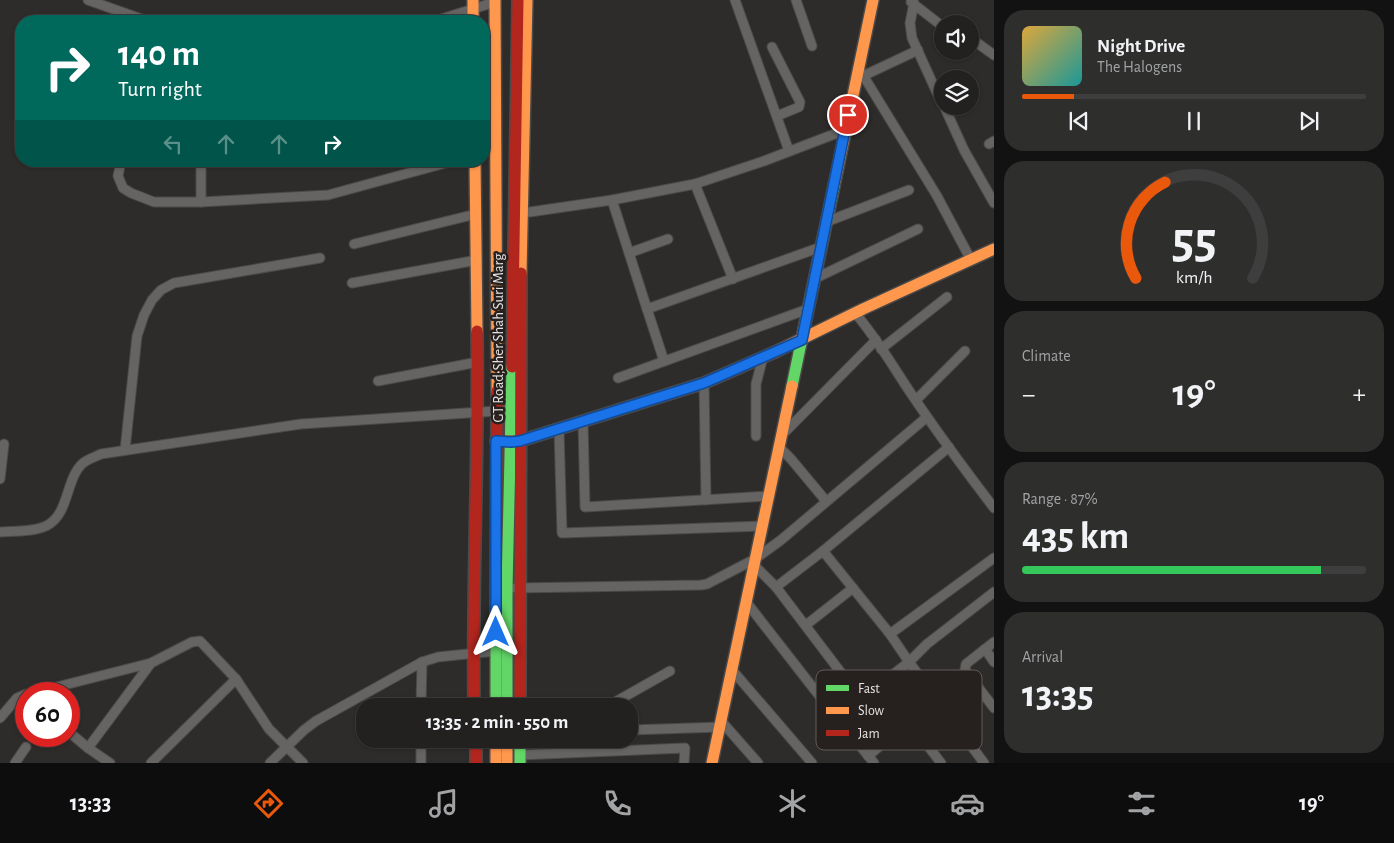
<!DOCTYPE html>
<meta charset="utf-8">
<style>
body{margin:0;font-family:"Alegreya Sans",sans-serif;background:#2e2e2d;color:#f1f3f6;height:100vh;display:flex;flex-direction:column;font-size:19px;white-space:nowrap}
*{box-sizing:border-box;margin:0}
p{font-size:16px;color:#a2a3a5}
.icon{flex:none;width:28px;height:28px;fill:none;stroke:currentColor;stroke-width:2;stroke-linecap:round;stroke-linejoin:round}
.map{position:relative;flex:1;overflow:hidden}
.sheet{display:flex;flex-direction:column;gap:10px;padding:10px;background:#131212;width:400px}
.sheet>*{flex:none}
.banner{position:absolute;left:15px;top:15px;width:475px;height:152px;border-radius:20px;box-shadow:0 1px 4px #0004,0 0 0 1px #3f3e3e;background:#00695c;color:#fff;overflow:hidden}
.controls{position:absolute;left:934px;top:15px;display:grid;gap:10px}
.controls a{display:grid;place-items:center;width:45px;height:45px;border-radius:50%;background:#222120;box-shadow:0 1px 4px #0004,0 0 0 1px #3f3e3e;font-size:25px}
.speed{position:absolute;left:15px;top:682px;display:flex;gap:10px;font-size:25px;font-weight:700;text-align:center}
.speed>*{display:grid;place-content:center;width:65px;height:65px;border-radius:50%;background:#222120;box-shadow:0 1px 4px #0004,0 0 0 1px #3f3e3e;line-height:1}
.speed .limit{border:8px solid #d22;background:#fff;color:#111}
.pin{position:absolute;display:grid;place-items:center;width:42px;height:42px;color:#fff;margin:-21px;border:2px solid #fff;border-radius:50%;box-shadow:0 1px 5px #0007}
.me{position:absolute;width:55px;margin:-28px;rotate:0deg;stroke-linejoin:round;filter:drop-shadow(0 0 4px #0008)}
.turn{display:flex;align-items:center;gap:18px;height:105px;padding:0 20px;font-size:22px}
.turn .icon{width:65px;height:65px;stroke-width:2.5}
.turn b{display:block;font-size:35px;line-height:42px}
.lanes{display:flex;align-items:center;height:48px;padding:0 20px;background:#0003;justify-content:center;gap:25px;direction:ltr}
.lanes .off{opacity:.35}
.big{font-size:38px;font-weight:700;line-height:1.1}
.sheet .tile{flex:1;display:flex;flex-direction:column;justify-content:center;gap:8px;min-width:0;padding:0 18px;border-radius:20px;background:#2e2e2d}
.sheet .dial{align-items:center;gap:0}
.dial svg{height:130px;overflow:visible;fill:none;stroke:#3f3e3e;stroke-width:7;stroke-linecap:round;text-anchor:middle}
.dial text{fill:#f1f3f6;stroke:none}
.song{display:flex;align-items:center;gap:15px}
.cover{width:60px;height:60px;border-radius:8px;background:linear-gradient(135deg,hsl(40 70% 55%),hsl(180 70% 35%))}
.played{height:5px;border-radius:2px;background:linear-gradient(90deg,#ea580c 15%,#3f3e3e 15%)}
.keys{display:flex;justify-content:space-around;direction:ltr}
.heat{display:flex;justify-content:space-between;align-items:center;font-size:28px;direction:ltr}
.charge{height:8px;border-radius:4px;background:linear-gradient(90deg,#34c759 87%,#3f3e3e 0)}
.trip{position:absolute;left:356px;top:698px;width:282px;height:50px;border-radius:20px;background:#222120;box-shadow:0 1px 4px #0004,0 0 0 1px #3f3e3e;font-weight:700;line-height:50px;text-align:center}
.menu{display:flex;height:80px;justify-content:space-around;align-items:center;background:#0e0d0d;color:#a2a3a5}
.menu .icon{width:35px;height:35px}
.menu .selected{color:#ea580c}
.menu b{font-size:22px;color:#f1f3f6}
main{display:flex;flex:1;min-height:0}
.map>svg:first-child{display:block}
.lines{fill:none;stroke-linecap:round;stroke-linejoin:round}
.street-casing{stroke:#4c4a48;stroke-width:11}
.fast-casing{stroke:#4c4a48;stroke-width:14}
.slow-casing{stroke:#4c4a48;stroke-width:14}
.jam-casing{stroke:#4c4a48;stroke-width:14}
.street{stroke:#656463;stroke-width:9}
.fast{stroke:#63d668;stroke-width:11}
.slow{stroke:#ff974d;stroke-width:11}
.jam{stroke:#b3261e;stroke-width:11}
.route-casing{stroke:#114b97;stroke-width:12}
.route{stroke:#1a73e8;stroke-width:9}
.labels{text-anchor:middle;stroke-width:5;stroke-linejoin:round;paint-order:stroke}
.street-label{font-size:15px;fill:#e6e3e2;stroke:#26211f}
.key{fill:#26211f;stroke:#605b5a;stroke-width:1}
.key-label{font-size:14px;fill:#e6e3e2}
</style>
<main>
<div class="map">
<svg width="994" height="763" viewBox="0 0 994 763">
<rect width="100%" height="100%" fill="#2e2c2a"/>
<g class="lines">
<g class="street-casing">
<g id="street">
<path d="M88,0l59,21"/>
<path d="M735,0l54,151"/>
<path d="M796,0l16,46"/>
<path d="M911,2l31,24"/>
<path d="M914,3l-4,20 2,15 30,66"/>
<path d="M435,21l60,-19"/>
<path d="M970,39l6,3 18,13"/>
<path d="M772,47l28,55 -1,5 -22,9"/>
<path d="M858,67l79,129 34,64"/>
<path d="M863,76l55,-26"/>
<path d="M944,106l20,44 30,53"/>
<path d="M989,144l5,-3"/>
<path d="M121,161l-3,15 5,12 8,5 23,9h47l127,-7 125,-34"/>
<path d="M695,184l38,95"/>
<path d="M612,200l35,109 174,-62"/>
<path d="M201,202v-41"/>
<path d="M516,214l96,-14 83,-16 69,-23 81,-31"/>
<path d="M826,222l83,-32"/>
<path d="M354,244l122,-30"/>
<path d="M629,253l39,-14"/>
<path d="M814,279l104,-50"/>
<path d="M352,283l125,-23"/>
<path d="M647,309l17,52"/>
<path d="M855,313c21,24 37,52 55,79 27,40 55,78 84,116"/>
<path d="M881,349l66,-52"/>
<path d="M618,378l190,-69"/>
<path d="M378,381l100,-19"/>
<path d="M704,383l2,117"/>
<path d="M916,400l49,-49"/>
<path d="M583,422l2,85 184,-11"/>
<path d="M559,430l3,103 201,-7"/>
<path d="M782,435l94,-95"/>
<path d="M756,436v-52l7,-27"/>
<path d="M779,447l12,12 35,42"/>
<path d="M125,450l12,-114 7,-21 8,-15 9,-10 13,-7 146,-25"/>
<path d="M0,479l4,-35"/>
<path d="M0,532c14,-1 33,0 46,-6 24,-12 19,-47 37,-63 5,-4 12,-6 18,-9l200,-30 211,-14"/>
<path d="M823,551l67,83"/>
<path d="M994,558l-104,76 19,28 18,-18 67,-52"/>
<path d="M754,565l22,22 85,112 48,-37 75,101"/>
<path d="M776,587l47,-36 126,-104"/>
<path d="M515,588l186,-3 6,-1 48,-25 26,-19 146,-123"/>
<path d="M747,603l67,86 60,74"/>
<path d="M806,625l47,-37"/>
<path d="M994,642l-9,7 9,13"/>
<path d="M985,649l-19,15 -1,6 29,38"/>
<path d="M733,671l79,92"/>
<path d="M29,694l122,-31 41,-21 8,-1 36,38 33,50 34,34"/>
<path d="M861,699l30,37"/>
<path d="M935,700l-26,21 32,42"/>
<path d="M421,706l1,-44"/>
<path d="M608,706l62,-35"/>
<path d="M940,706l33,-25"/>
<path d="M0,718l17,-20 9,-4"/>
<path d="M722,722l36,41"/>
<path d="M630,730l91,-3"/>
<path d="M69,732l19,16"/>
<path d="M520,755l165,-7 -1,15"/>
<path d="M868,756l41,-35"/>
<path d="M15,763l11,-16"/>
<path d="M110,763l-22,-15 63,-85"/>
<path d="M151,763l85,-84"/>
<path d="M270,763l34,-33 12,-9 106,-59 16,-5 58,-6"/>
<path d="M421,763v-24"/>
</g>
</g>
<g class="fast-casing">
<g id="fast">
<path d="M792,386l42,-200"/>
<path d="M496,706v-77"/>
<path d="M507,706v-118l5,-221"/>
<path d="M520,739v24"/>
</g>
</g>
<g class="slow-casing">
<g id="slow">
<path d="M473,0v21"/>
<path d="M495,0l2,391"/>
<path d="M475,161l2,170"/>
<path d="M834,186l39,-186"/>
<path d="M521,273l6,-273"/>
<path d="M775,352l88,-43 131,-60"/>
<path d="M496,739v24"/>
<path d="M507,739v24"/>
<path d="M712,763l80,-377"/>
</g>
</g>
<g class="jam-casing">
<g id="jam">
<path d="M512,367l6,-367"/>
<path d="M496,441h24l184,-58 71,-31"/>
<path d="M496,629l1,-238"/>
<path d="M474,706c-2,-125 5,-250 3,-375"/>
<path d="M520,706l1,-433"/>
<path d="M476,739v24"/>
</g>
</g>
<use href="#street" class="street"/>
<use href="#fast" class="fast"/>
<use href="#slow" class="slow"/>
<use href="#jam" class="jam"/>
</g>
<g class="lines">
<g class="route-casing">
<path id="route" d="M496,632v-191l15,1 9,-1 184,-58 98,-43 46,-225"/>
</g>
<use href="#route" class="route"/>
</g>
<g class="labels">
<g class="street-label">
<text transform="translate(498 338) rotate(-90)" y="5">GT Road;Sher Shah Suri Marg</text>
</g>
</g>
<rect x="816" y="670" width="166" height="80" rx="8" class="key"/>
<rect x="826" y="685" width="23" height="6" fill="#63d668"/>
<rect x="826" y="707" width="23" height="7" fill="#ff974d"/>
<rect x="826" y="730" width="23" height="6" fill="#b3261e"/>
<g class="key-label">
<text x="858" y="693">Fast</text>
<text x="858" y="715">Slow</text>
<text x="858" y="738">Jam</text>
</g>
</svg>
<div class="controls">
<a><svg class="icon" aria-label="sound" viewBox="0 0 24 24"><path d="M4 9h4l5-4v14l-5-4H4zM17 9q2 3 0 6"/></svg></a>
<a><svg class="icon" aria-label="layers" viewBox="0 0 24 24"><path d="M12 4l9 5-9 5-9-5zM3 14l9 5 9-5"/></svg></a>
</div>
<div class="speed"><div class="limit">60</div></div>
<div class="pin" style="left:848px;top:115px;background:#d93025"><svg class="icon" aria-label="arrive" viewBox="0 0 24 24"><path d="M6 21V4h12l-3 4 3 4H6"/></svg></div>
<svg class="me" style="left:496px;top:632px" viewBox="-20 -20 40 40"><path d="M0-17L14 15 0 8-14 15z" fill="#1a73e8" stroke="#fff" stroke-width="4"/></svg>
<div class="trip">13:35 · 2 min · 550 m</div>
<div class="banner">
<div class="turn"><svg class="icon" aria-label="right" viewBox="0 0 24 24"><path d="M7 20v-9h11M14 6l5 5-5 5"/></svg><div><b>140 m</b>Turn right</div></div>
<div class="lanes"><svg class="icon off" aria-label="left" viewBox="0 0 24 24"><path d="M17 20v-9H6M10 6l-5 5 5 5"/></svg><svg class="icon off" aria-label="ahead" viewBox="0 0 24 24"><path d="M12 20V5M6 11l6-6 6 6"/></svg><svg class="icon off" aria-label="ahead" viewBox="0 0 24 24"><path d="M12 20V5M6 11l6-6 6 6"/></svg><svg class="icon" aria-label="right" viewBox="0 0 24 24"><path d="M7 20v-9h11M14 6l5 5-5 5"/></svg></div>
</div>
</div>
<section class="sheet">
<div class="tile">
<div class="song"><i class="cover"></i><div><b>Night Drive</b><p>The Halogens</p></div></div>
<div class="played"></div>
<div class="keys"><svg class="icon" aria-label="previous" viewBox="0 0 24 24"><path d="M18 5L8 12l10 7zM5 5v14"/></svg><svg class="icon" aria-label="pause" viewBox="0 0 24 24"><path d="M8 5v14M16 5v14"/></svg><svg class="icon" aria-label="next" viewBox="0 0 24 24"><path d="M6 5l10 7-10 7zM19 5v14"/></svg></div>
</div>
<div class="tile dial"><svg viewBox="0 0 100 80">
<path d="M14 69A42 42 0 1 1 86 69"/>
<path d="M14 69A42 42 0 0 1 32 10" stroke="#ea580c"/>
<text x="50" y="56" font-size="32" font-weight="700">55</text>
<text x="50" y="72" font-size="11">km/h</text>
</svg></div>
<div class="tile"><p>Climate</p>
<div class="heat"><a>−</a><b class="big">19°</b><a>+</a></div>
</div>
<div class="tile"><p>Range · 87%</p><b class="big">435 km</b><div class="charge"></div></div>
<div class="tile"><p>Arrival</p><b class="big">13:35</b></div>
</section>
</main>
<nav class="menu">
<b>13:33</b>
<svg class="icon selected" aria-label="directions" viewBox="0 0 24 24"><path d="M12 3l9 9-9 9-9-9zM9 14v-3h6M13 9l2 2-2 2"/></svg>
<svg class="icon" aria-label="music" viewBox="0 0 24 24"><path d="M9 18V5l10-2v13"/><circle cx="6" cy="18" r="3"/><circle cx="16" cy="16" r="3"/></svg>
<svg class="icon" aria-label="phone" viewBox="0 0 24 24"><path d="M5 4h4l2 5-3 2q2 4 5 5l2-3 5 2v4C11 20 4 13 5 4z"/></svg>
<svg class="icon" aria-label="climate" viewBox="0 0 24 24"><path d="M12 3v18M4 7l16 10M4 17L20 7"/></svg>
<svg class="icon" aria-label="car" viewBox="0 0 24 24"><path d="M5 17H2v-5l4-1 3-4h7l3 4 3 1v5h-3M9 17h6M6 11h13"/><circle cx="7" cy="17" r="2"/><circle cx="17" cy="17" r="2"/></svg>
<svg class="icon" aria-label="filters" viewBox="0 0 24 24"><path d="M4 7h16M4 17h16"/><circle cx="9" cy="7" r="2"/><circle cx="15" cy="17" r="2"/></svg>
<b>19°</b>
</nav>
